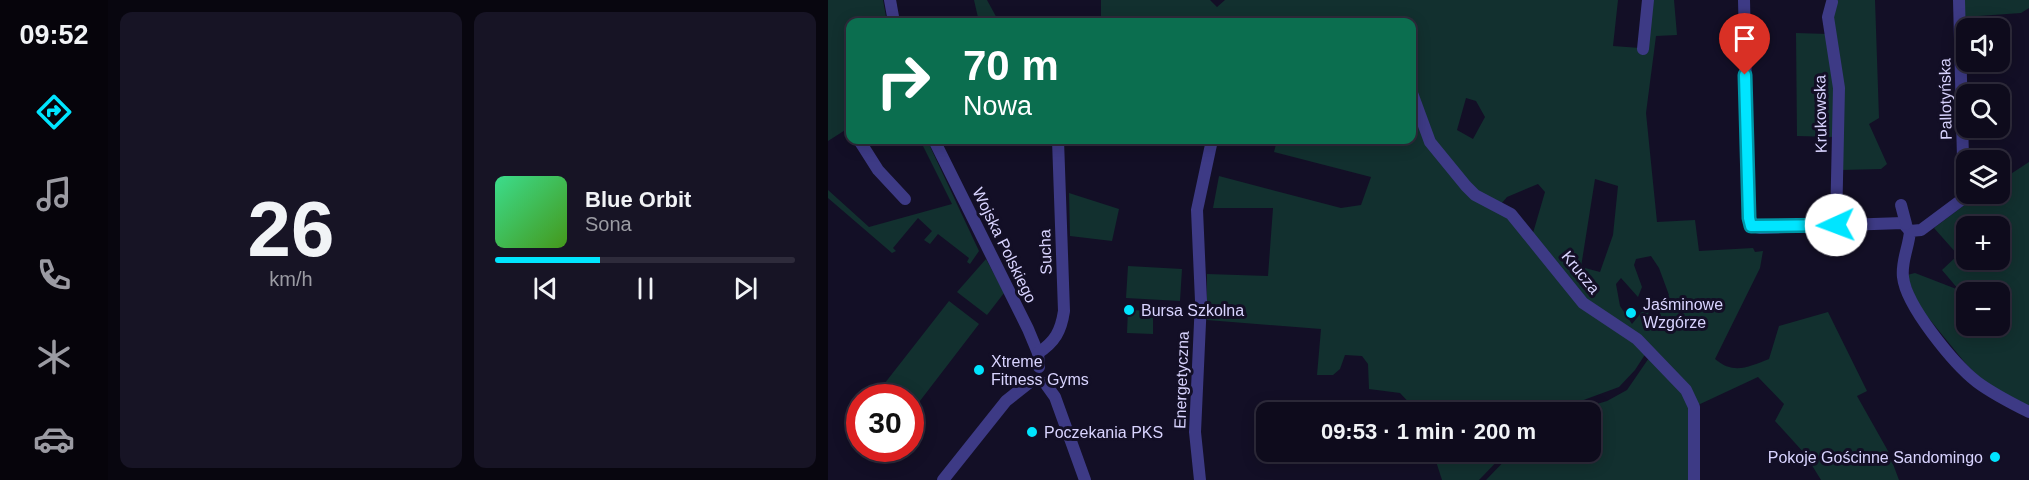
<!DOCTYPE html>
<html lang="pl">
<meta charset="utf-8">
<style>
body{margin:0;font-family:Arial,sans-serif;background:#171425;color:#f1f3f6;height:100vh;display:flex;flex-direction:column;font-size:22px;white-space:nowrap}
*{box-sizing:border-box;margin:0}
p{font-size:20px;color:#9b9ba3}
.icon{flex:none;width:33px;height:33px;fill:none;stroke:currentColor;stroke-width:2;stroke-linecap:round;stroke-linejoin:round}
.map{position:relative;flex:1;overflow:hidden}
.details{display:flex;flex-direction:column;gap:12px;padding:12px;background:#08060f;width:720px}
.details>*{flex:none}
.guide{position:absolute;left:18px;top:18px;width:570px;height:126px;border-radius:12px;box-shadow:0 3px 15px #0003,0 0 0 2px #2e2b3b;background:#0b6e4f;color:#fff;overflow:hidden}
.controls{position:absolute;left:1128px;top:18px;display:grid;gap:12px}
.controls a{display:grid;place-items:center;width:54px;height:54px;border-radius:12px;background:#0e0b1c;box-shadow:0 3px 15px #0003,0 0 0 2px #2e2b3b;font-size:30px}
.speed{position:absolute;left:18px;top:384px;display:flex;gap:12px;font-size:30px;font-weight:700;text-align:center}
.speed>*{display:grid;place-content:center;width:78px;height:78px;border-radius:50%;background:#0e0b1c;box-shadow:0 3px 15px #0003,0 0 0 2px #2e2b3b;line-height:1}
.speed .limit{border:9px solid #d22;background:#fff;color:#111}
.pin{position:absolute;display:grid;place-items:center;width:51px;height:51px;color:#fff;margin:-62px -26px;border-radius:50% 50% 50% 0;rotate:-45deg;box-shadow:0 0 6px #0007}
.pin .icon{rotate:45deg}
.me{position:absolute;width:66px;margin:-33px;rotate:268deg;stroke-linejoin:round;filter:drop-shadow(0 0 4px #0008)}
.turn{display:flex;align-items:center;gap:21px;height:126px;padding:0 18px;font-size:27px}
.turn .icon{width:78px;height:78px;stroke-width:2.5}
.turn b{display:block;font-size:42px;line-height:51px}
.details .tile{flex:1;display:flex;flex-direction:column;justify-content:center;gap:9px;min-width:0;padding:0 21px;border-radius:12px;background:#171425}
.details .dial{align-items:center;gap:0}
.dial b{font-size:78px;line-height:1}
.song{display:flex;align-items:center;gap:18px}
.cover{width:72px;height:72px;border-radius:9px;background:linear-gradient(135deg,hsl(150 70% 55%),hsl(100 70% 35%))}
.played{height:6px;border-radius:3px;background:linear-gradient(90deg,#00e5ff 35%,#2e2b3b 35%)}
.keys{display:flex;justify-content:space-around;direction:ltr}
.details .tiles{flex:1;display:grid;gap:12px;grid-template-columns:repeat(2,1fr)}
.trip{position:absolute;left:428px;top:402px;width:345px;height:60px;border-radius:12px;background:#0e0b1c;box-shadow:0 3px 15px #0003,0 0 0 2px #2e2b3b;font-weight:600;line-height:60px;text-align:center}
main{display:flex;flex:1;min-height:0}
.tab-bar{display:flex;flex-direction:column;width:108px;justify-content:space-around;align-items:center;background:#06040b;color:#9b9ba3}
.tab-bar .icon{width:42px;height:42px}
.tab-bar .current{color:#00e5ff}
.tab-bar b{font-size:27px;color:#f1f3f6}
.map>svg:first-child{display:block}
.green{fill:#12302f;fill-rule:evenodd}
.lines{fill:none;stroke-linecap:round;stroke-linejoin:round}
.minor{stroke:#3d3a85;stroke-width:12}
.route-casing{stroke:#0095a6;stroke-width:15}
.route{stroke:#00e5ff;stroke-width:10}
.poi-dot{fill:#00e5ff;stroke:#130f26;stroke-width:2}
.labels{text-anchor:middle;stroke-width:6;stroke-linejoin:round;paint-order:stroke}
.street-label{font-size:16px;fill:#d9d4ff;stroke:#130f26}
.poi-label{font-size:16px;fill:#d9d4ff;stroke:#130f26;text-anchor:start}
</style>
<main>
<nav class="tab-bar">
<b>09:52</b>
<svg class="icon current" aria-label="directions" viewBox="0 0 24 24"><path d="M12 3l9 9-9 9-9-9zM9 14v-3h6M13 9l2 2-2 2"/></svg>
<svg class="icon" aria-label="music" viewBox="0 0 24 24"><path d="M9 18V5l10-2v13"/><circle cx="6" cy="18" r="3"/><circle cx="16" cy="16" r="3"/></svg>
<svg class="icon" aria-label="phone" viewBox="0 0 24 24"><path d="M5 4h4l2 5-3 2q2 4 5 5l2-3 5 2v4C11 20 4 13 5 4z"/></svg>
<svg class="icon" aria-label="climate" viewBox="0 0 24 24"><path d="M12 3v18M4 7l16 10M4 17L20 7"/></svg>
<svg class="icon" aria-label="car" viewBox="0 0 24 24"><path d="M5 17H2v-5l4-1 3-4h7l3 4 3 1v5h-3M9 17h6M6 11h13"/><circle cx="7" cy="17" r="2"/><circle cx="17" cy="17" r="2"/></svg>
</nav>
<section class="details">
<div class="tiles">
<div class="tile dial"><b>26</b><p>km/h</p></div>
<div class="tile">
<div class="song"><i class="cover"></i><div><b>Blue Orbit</b><p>Sona</p></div></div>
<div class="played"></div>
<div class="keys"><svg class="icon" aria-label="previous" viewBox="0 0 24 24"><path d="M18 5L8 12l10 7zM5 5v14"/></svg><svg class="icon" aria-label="pause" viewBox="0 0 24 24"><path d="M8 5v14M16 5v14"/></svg><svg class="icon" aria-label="next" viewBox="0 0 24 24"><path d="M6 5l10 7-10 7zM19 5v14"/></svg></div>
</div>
</div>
</section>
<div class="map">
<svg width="1201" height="480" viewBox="0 0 1201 480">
<rect width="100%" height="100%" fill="#130f26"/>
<g class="green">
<path d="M0,0h55l4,22h-37v105l-22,14z"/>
<path d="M146,0h13l12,22h-20z"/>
<path d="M273,0h109l7,7 8,-7h393l-5,46 27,2 6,-48h28l3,35 -21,1 -10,77 11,109 38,-2 4,31 54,-3 2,4 8,-1 -3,17 -45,91c19,16 33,8 54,0l10,-33 49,-14 39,79 -10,5 31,55 11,29h-78l-16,-26 -30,-33 9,-17 -26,-27 -60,28 -18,-24 -93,-78 -54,-70 12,-41 -7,-8 -31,13 -6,7c-36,-13 -84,-78 -89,-117 -4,-20 0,-44 0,-65h-311zM638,98l10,3 9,16 -12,22 -16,-9zM767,179l23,7 -5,49 -13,37 -19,-5zM823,256l8,12 10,27 -10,8 1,12 -6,3 -9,-10 -13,16 -12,-18 -4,-22 5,-6 17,19 4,-10 -8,-22 2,-6z"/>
<path d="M1005,0h42l4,118 -10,6 18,40 -6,5 -40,1 -10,-152z"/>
<path d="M1135,0h66v8l-8,5 -57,4z"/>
<path d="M968,33l32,1 7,52 1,51 -39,-1z"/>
<path d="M584,103l44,76 44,29 59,70 87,75 -11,17 -16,17 -68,25h-133l-18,-19 -31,-4 -1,-25 -6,-8 -17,-1 -5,14 -7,6h-16l4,-46 -114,-9v-46l61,2 5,-68h-60l6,-32 122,32 20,-3 10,-28 -97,-25 3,-12h135z"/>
<path d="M92,140h7l52,111 -9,13 -3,-2 2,-4 -31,-24 -8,10 -6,-4 8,-9 -14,-13 -25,30 3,3 -4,2 -64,-55v-8l41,37 83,-23z"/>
<path d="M1201,162v244l-45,-24 -18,-18 -48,-59 -11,-30 8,-2 44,17 -17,-20 16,-15 -24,-27 45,-34h21v-13zM1138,226h34v34h-34zM1138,292h34v34h-34z"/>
<path d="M241,193l50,16 -7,32 -42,-5z"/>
<path d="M158,259l18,34 -17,22 -30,-23z"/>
<path d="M300,266l54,3 -2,32 -54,-3z"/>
<path d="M121,301l30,23 -66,86 -3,-12 -13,-1 -9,-6 -5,6h-9z"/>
<path d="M300,310l25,1v23l-26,-1z"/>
<path d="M823,355l29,35 13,20 -2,70h-205l27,-28h77v-40h-20l37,-11 20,-11z"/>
<path d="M605,452h73l-27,28h-37z"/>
</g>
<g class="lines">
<g class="minor">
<path d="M62,0l4,22"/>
<path d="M916,0l5,218 2,8 9,2 143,-5 7,8"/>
<path d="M1131,0l5,198 -43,32 -11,1c-1,16 -9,30 -7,46 3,29 51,87 74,105 16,12 34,21 52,30"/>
<path d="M1004,2l-4,15 11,71 -3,137"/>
<path d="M815,49l5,-49"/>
<path d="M584,93l18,49 36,44 9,9 36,19 72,89 54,36 49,51 8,17v73"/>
<path d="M31,140l19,30 27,29"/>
<path d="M106,140l94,189 10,24 1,14"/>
<path d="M1073,205l5,19"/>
<path d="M210,353c17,-11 23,-22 26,-42l-6,-171"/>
<path d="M217,383l10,14 30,83"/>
<path d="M115,480l63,-79 24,-19"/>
<path d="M372,480l-5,-48 6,-131 -4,-91 15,-70"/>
</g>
</g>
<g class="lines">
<g class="route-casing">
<path id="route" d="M917,75l4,143 2,8 85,-1"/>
</g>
<use href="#route" class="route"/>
</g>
<g class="poi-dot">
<circle cx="301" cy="310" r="6"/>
<circle cx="803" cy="313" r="6"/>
<circle cx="151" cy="370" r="6"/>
<circle cx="204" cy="432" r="6"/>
<circle cx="1167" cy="457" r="6"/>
</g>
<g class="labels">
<g class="street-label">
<text transform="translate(1117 99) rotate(-91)" y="6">Pallotyńska</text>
<text transform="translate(992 114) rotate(-91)" y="6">Krukowska</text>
<text transform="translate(177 245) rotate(64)" y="6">Wojska Polskiego</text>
<text transform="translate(217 252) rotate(-92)" y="6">Sucha</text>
<text transform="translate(753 272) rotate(51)" y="6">Krucza</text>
<text transform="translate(353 380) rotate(-88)" y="6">Energetyczna</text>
</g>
<g class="poi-label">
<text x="815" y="310">Jaśminowe<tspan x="815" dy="18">Wzgórze</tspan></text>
<text x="313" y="316">Bursa Szkolna</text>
<text x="163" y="367">Xtreme<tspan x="163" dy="18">Fitness Gyms</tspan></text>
<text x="216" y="438">Poczekania PKS</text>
<text x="1155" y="463" text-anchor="end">Pokoje Gościnne Sandomingo</text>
</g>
</g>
</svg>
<div class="controls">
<a><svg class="icon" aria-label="sound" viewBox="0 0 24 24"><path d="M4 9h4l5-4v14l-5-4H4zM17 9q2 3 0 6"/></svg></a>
<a><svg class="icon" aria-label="search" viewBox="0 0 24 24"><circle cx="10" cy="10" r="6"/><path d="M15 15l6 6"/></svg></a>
<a><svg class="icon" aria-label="layers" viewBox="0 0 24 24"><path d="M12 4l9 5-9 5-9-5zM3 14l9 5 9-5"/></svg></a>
<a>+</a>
<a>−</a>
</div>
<div class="speed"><div class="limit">30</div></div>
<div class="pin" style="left:917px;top:75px;background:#d93025"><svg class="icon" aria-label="arrive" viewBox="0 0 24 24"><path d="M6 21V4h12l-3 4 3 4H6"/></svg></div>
<svg class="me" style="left:1008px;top:225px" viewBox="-20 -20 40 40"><circle r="19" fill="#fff"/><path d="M0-13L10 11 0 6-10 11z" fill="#00e5ff"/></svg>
<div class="trip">09:53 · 1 min · 200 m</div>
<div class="guide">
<div class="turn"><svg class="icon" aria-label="right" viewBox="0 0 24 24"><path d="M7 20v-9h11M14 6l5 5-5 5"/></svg><div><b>70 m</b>Nowa</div></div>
</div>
</div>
</main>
